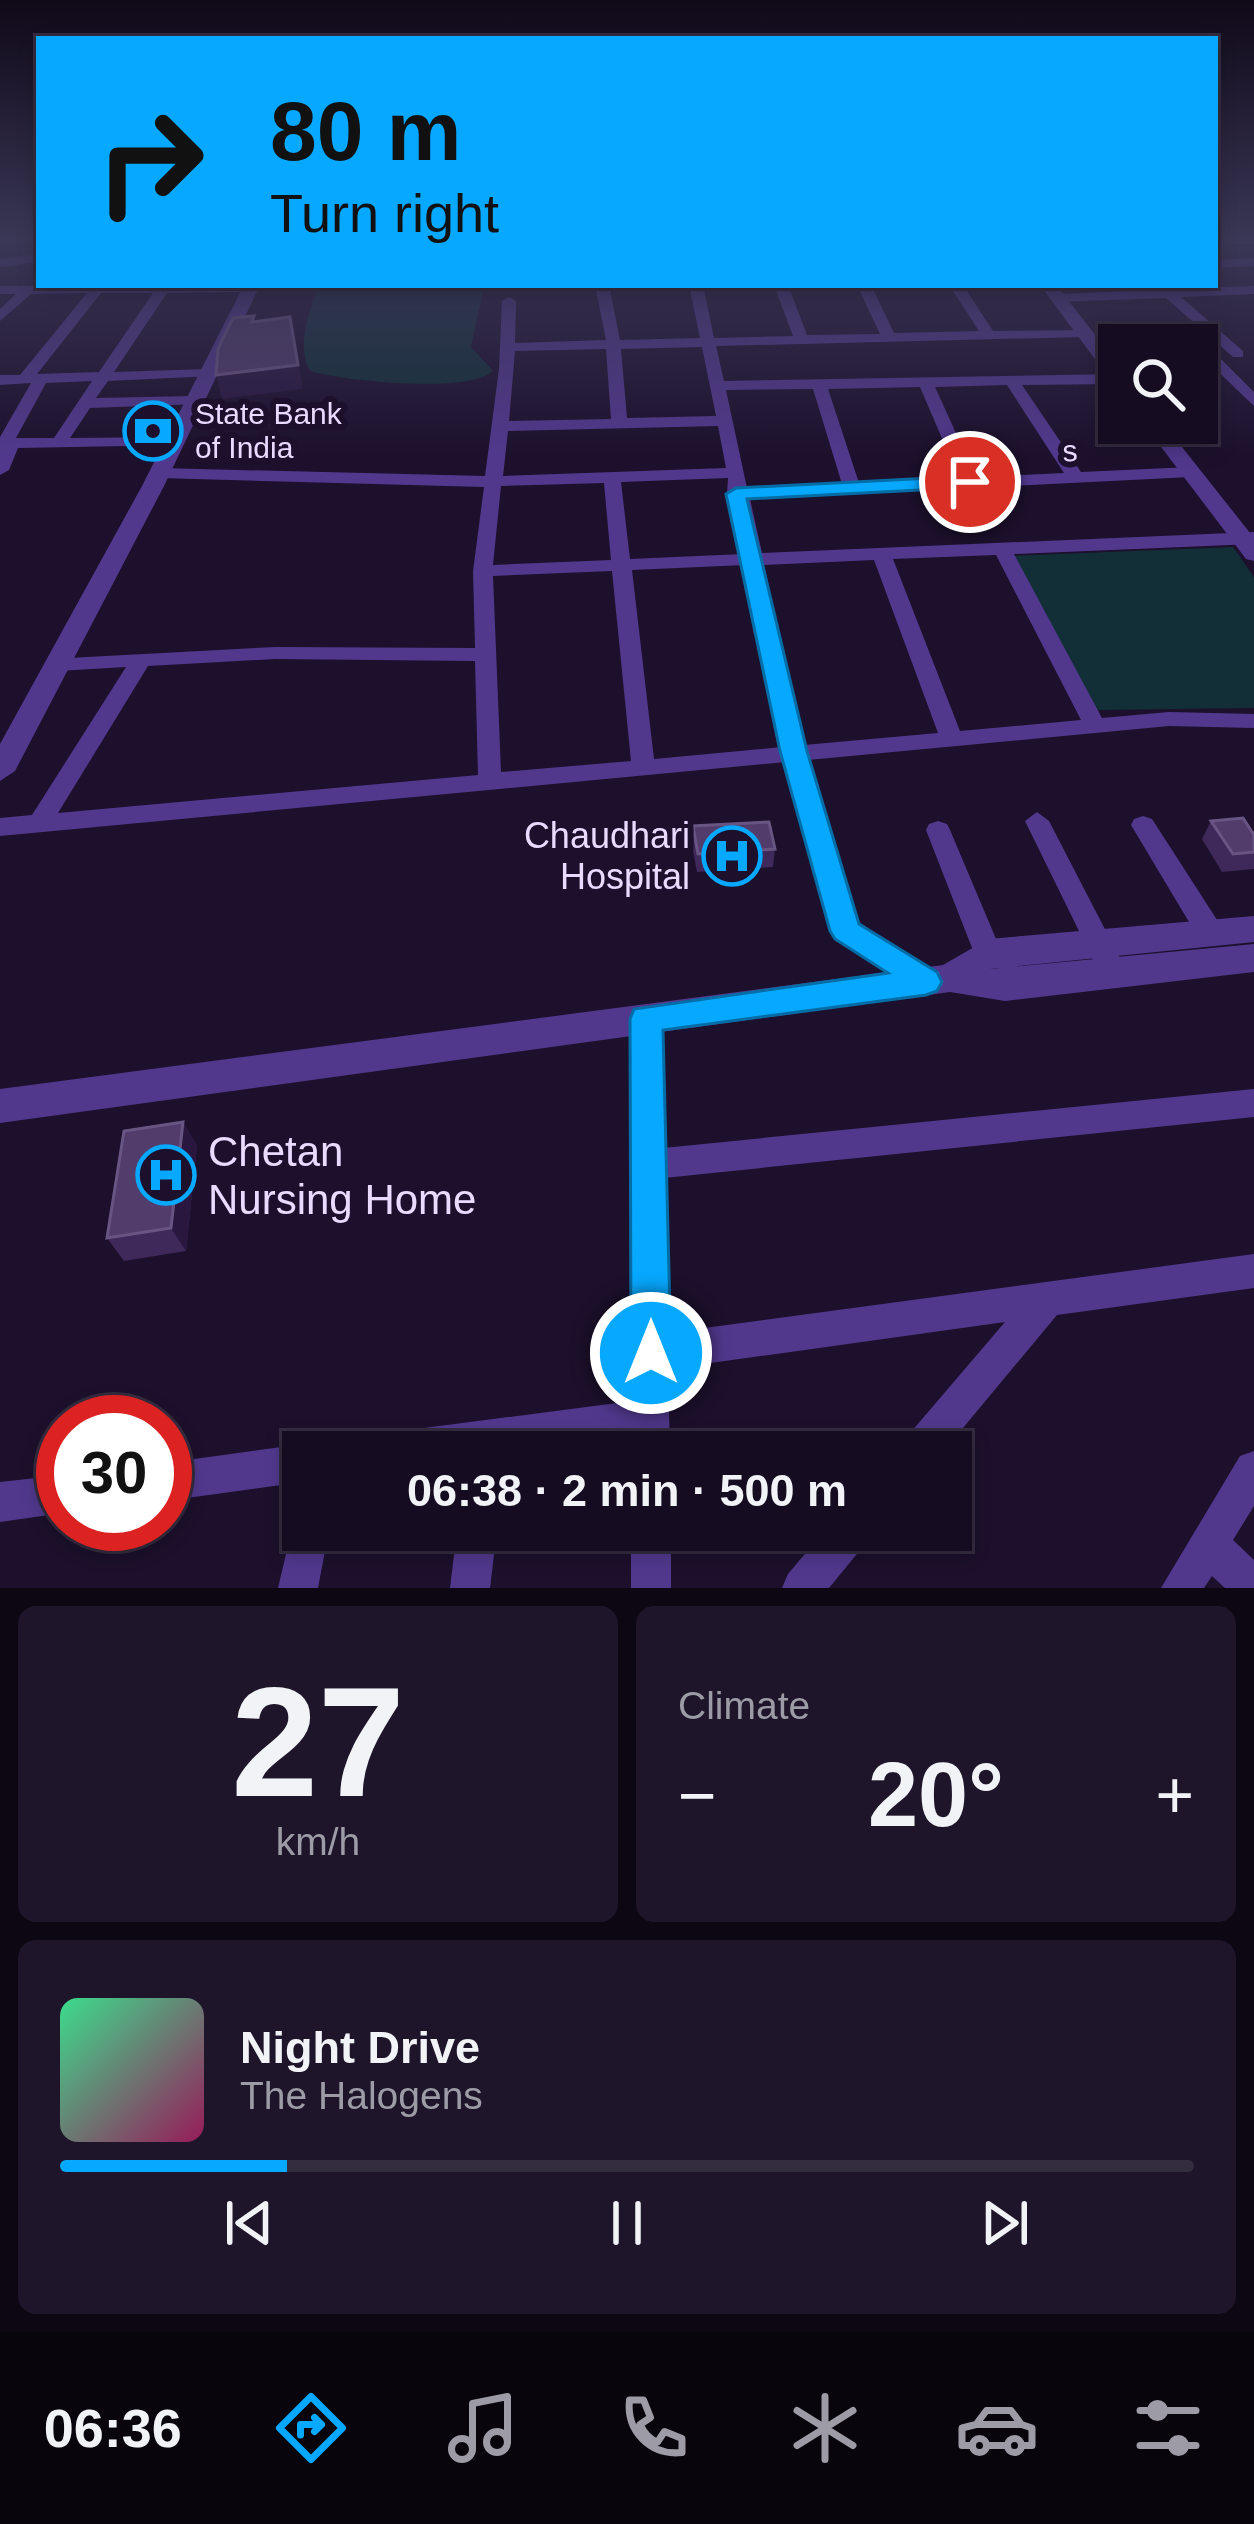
<!DOCTYPE html>
<meta charset="utf-8">
<style>
body{margin:0;font-family:Arial,sans-serif;background:#1e152a;color:#f1f3f6;height:100vh;display:flex;flex-direction:column;font-size:45px;white-space:nowrap}
*{box-sizing:border-box;margin:0}
p{font-size:39px;color:#9d9ba5}
.icon{flex:none;width:66px;height:66px;fill:none;stroke:currentColor;stroke-width:2;stroke-linecap:round;stroke-linejoin:round}
.map{position:relative;height:1588px;overflow:hidden}
.details{display:flex;flex-direction:column;gap:18px;padding:18px;background:#0c0712;flex:1}
.details>*{flex:none}
.hud{position:absolute;left:36px;top:36px;width:1182px;height:252px;border-radius:0px;box-shadow:0 6px 18px #0003,0 0 0 3px #342c3f;background:#07a8ff;color:#111;overflow:hidden}
.fabs{position:absolute;left:1098px;top:324px;display:grid;gap:24px}
.fabs a{display:grid;place-items:center;width:120px;height:120px;border-radius:0px;background:#150c21;box-shadow:0 6px 18px #0003,0 0 0 3px #342c3f;font-size:60px}
.speed{position:absolute;left:36px;top:1395px;display:flex;gap:24px;font-size:60px;font-weight:700;text-align:center}
.speed>*{display:grid;place-content:center;width:156px;height:156px;border-radius:50%;background:#150c21;box-shadow:0 6px 18px #0003,0 0 0 3px #342c3f;line-height:1}
.speed .limit{border:18px solid #d22;background:#fff;color:#111}
.pin{position:absolute;display:grid;place-items:center;width:102px;height:102px;color:#fff;margin:-51px;border:6px solid #fff;border-radius:50%;box-shadow:0 3px 12px #0007}
.me{position:absolute;width:132px;margin:-66px;rotate:0deg;stroke-linejoin:round;filter:drop-shadow(0 0 9px #0008)}
.turn{display:flex;align-items:center;gap:42px;height:252px;padding:0 36px;font-size:54px}
.turn .icon{width:156px;height:156px;stroke-width:2.5}
.turn b{display:block;font-size:84px;line-height:102px}
.big{font-size:90px;font-weight:700;line-height:1.1}
.details .tile{flex:1;display:flex;flex-direction:column;justify-content:center;gap:18px;min-width:0;padding:0 42px;border-radius:18px;background:#1e152a}
.details .dial{align-items:center;gap:0}
.dial b{font-size:156px;line-height:1}
.song{display:flex;align-items:center;gap:36px}
.cover{width:144px;height:144px;border-radius:18px;background:linear-gradient(135deg,hsl(150 70% 55%),hsl(330 70% 35%))}
.played{height:12px;border-radius:6px;background:linear-gradient(90deg,#07a8ff 20%,#342c3f 20%)}
.keys{display:flex;justify-content:space-around;direction:ltr}
.heat{display:flex;justify-content:space-between;align-items:center;font-size:66px;direction:ltr}
.details .tiles{flex:1;display:grid;gap:18px;grid-template-columns:1fr 1fr}
.tile:last-child{grid-column:span 2}
.trip{position:absolute;left:282px;top:1431px;width:690px;height:120px;border-radius:0px;background:#150c21;box-shadow:0 6px 18px #0003,0 0 0 3px #342c3f;font-weight:700;line-height:120px;text-align:center}
.menu{display:flex;height:192px;justify-content:space-around;align-items:center;background:#08050d;color:#9d9ba5}
.menu .icon{width:84px;height:84px}
.menu .current{color:#07a8ff}
.menu b{font-size:54px;color:#f1f3f6}
.map>svg:first-child{display:block}
.green{fill:#122f37}
.lines{fill:none;stroke-linecap:round;stroke-linejoin:round}
.minor{fill:#51388d;fill-rule:evenodd}
.tertiary{fill:#51388d;fill-rule:evenodd}
.wall{fill:#3f285a}
.shaded-wall{fill:#291740}
.building{fill:#513c6c;stroke:#695583;stroke-width:3}
.route{fill:#07a8ff;stroke:#056da6;stroke-width:3}
.labels{text-anchor:middle;stroke-width:12;stroke-linejoin:round;paint-order:stroke}
.far-poi-label{font-size:30px;fill:#e8dbff;stroke:#1c102c;text-anchor:start}
.far-street-label{font-size:30px;fill:#e8dbff;stroke:#1c102c}
.poi-label{font-size:36px;fill:#e8dbff;stroke:#1c102c;text-anchor:end}
.near-poi-label{font-size:42px;fill:#e8dbff;stroke:#1c102c;text-anchor:start}
</style>
<div class="map">
<svg width="1254" height="1588" viewBox="0 0 1254 1588">
<rect width="100%" height="100%" fill="#1c102c"/>
<g class="green">
<path d="M320,285h164l-13,62 22,24c-25,23 -150,10 -183,0 -14,-25 -1,-61 10,-86z"/>
<path d="M1233,547l21,30v131l-158,2 -84,-154z"/>
</g>
<g class="lines">
<g class="minor">
<path d="M0,237h39v6l-39,-1z"/>
<rect x="1215" y="237" width="39" height="7"/>
<path d="M39,254v8l-39,5v-8z"/>
<path d="M1254,258v8l-39,2v-8z"/>
<path d="M254,285l3,3 -7,4 -83,1 -53,79 93,-3 7,4 -2,3 -104,5 -12,17 97,-2 8,5 -2,3 -109,4 -20,30 104,-1 6,2v6l-162,3 -9,22 -9,5v-38l31,-54 -31,2v-10h20l67,-82 -56,1 -31,27v-12l16,-15h-16v-8zM101,293h52l-54,79 -62,2zM92,381l-38,57h-38l30,-55z"/>
<path d="M595,285h14l11,55 80,-2 -11,-53h14l11,53 79,-2 -19,-51h14l19,50 73,-1 -23,-49h14l23,48 85,-2 -30,-46h14l30,46 96,-1v6l-5,1 -368,9 8,35 395,-7v10l-97,1 59,87 110,-5 9,5 -9,5 -441,22 12,54 492,-21v12l-240,10 88,164 67,-6 85,2v14l-85,-2 -361,34 48,160 80,54 4,8 -4,8 -10,4 -91,-61 -49,-171 -786,74v-18l32,-3 94,-148 -68,4 -8,-2 -3,-5 3,-5 225,-12 200,1 -2,-77 11,-84 -325,-9 -9,-5 9,-5 326,8 14,-107 3,-68 7,-4 7,4 -1,42 91,-3zM702,347l14,69 -89,2 -6,-69zM606,349l5,70 -102,2 6,-70zM1007,385l57,88 -88,4 -41,-90zM920,387l39,91 -100,5 -31,-94zM813,389l29,95 -95,4 -21,-98zM718,426l8,42 -223,8 5,-45zM728,478l-1,16 5,4 11,56 -113,5 -9,-77zM604,483l7,77 -118,5 8,-79zM996,555l85,165 -121,11 -67,-172zM874,560l64,173 -134,12 -40,-180zM745,565l37,182 -128,12 -22,-189zM612,571l19,190 -130,11 -8,-196zM275,659l200,2 3,114 -420,38 90,-147z"/>
<path d="M1159,285l13,4 82,-3v8l-73,3 62,54v6h-10l-67,-59 -109,4 -7,-4 7,-4 101,-4z"/>
<path d="M1204,352h10l40,40v14l-50,-48z"/>
<path d="M1037,812l12,9 75,145 4,8 -4,8 -10,3 -10,-3 -79,-161z"/>
<path d="M1143,816l9,3 69,107 3,8 -3,8 -10,3 -10,-3 -70,-117 3,-6z"/>
<path d="M938,821l9,3 3,6 52,123 -4,8 -10,3 -10,-3 -4,-8 -48,-123 3,-6z"/>
<path d="M646,1007l10,3 4,9 3,129 591,-59v28l-590,61 3,155 587,-79v34l-197,27 -114,137h-44l6,-13 100,-117 -337,47 2,83h-38v-14l-103,14h-162l6,-13 13,-6 246,-32v-382l4,-9z"/>
<path d="M303,1444l15,8h-15v30l-138,19v-38z"/>
<path d="M1254,1451v55l-21,34 21,20v28h-29l-13,-12 -8,12h-43l79,-132z"/>
<path d="M63,1475v38l-63,9v-40z"/>
<path d="M303,1513v17h26l-11,58h-40l17,-72z"/>
<path d="M457,1530h40l-7,58h-40z"/>
<rect x="631" y="1530" width="40" height="58"/>
<path d="M825,1530h46l-6,14 -36,44h-47l6,-14z"/>
</g>
<g class="tertiary">
<path d="M244,285h16l-96,201 -149,285 -15,10v-37l142,-258z"/>
<path d="M1040,285h16l63,80v19l-7,-2z"/>
<path d="M1143,423h20l91,115v23l-8,-2z"/>
<path d="M1254,916v26l-264,27 264,-25v28l-249,29 -55,-9 -950,131v-34l943,-124 45,-26z"/>
</g>
</g>
<g class="wall">
<path d="M1211,821l43,14v34l-32,3 -20,-33z"/>
<path d="M693,826l82,23 -2,18 -76,5 -5,-27z"/>
<path d="M183,1122l14,24 -11,105 -62,10 -17,-23z"/>
</g>
<g class="shaded-wall">
<path d="M290,317l13,72 -81,10 -6,-24z"/>
<path d="M183,1122l14,24 -11,105 -15,-23z"/>
</g>
<g class="building">
<path d="M254,316l-2,6 38,-5 8,48 -82,10 2,-26 15,-31z"/>
<path d="M1243,818l11,17v17l-21,2 -22,-33z"/>
<path d="M769,822l6,27 -77,5 -5,-28z"/>
<path d="M183,1122l-12,106 -64,10 17,-107z"/>
</g>
<linearGradient id="sky" x2="0" y2="1"><stop stop-color="#0f0918"/><stop offset="0.52" stop-color="#3a3756"/><stop offset="1" stop-color="#3a3756" stop-opacity="0"/></linearGradient>
<rect width="1254" height="459" fill="url(#sky)"/>
<path class="route" d="M970,476l10,6 -3,5 -230,12 60,252 52,173 78,48 5,10 -5,9 -11,4 -263,35 8,323 -6,14 -14,6 -14,-6 -6,-14 -1,-334 4,-10 254,-36 -53,-34 -5,-8 -50,-180 -54,-257 10,-6z"/>
<defs>
<g id="bank-ring" transform="scale(3)"><circle r="9.5" fill="#1c102c" stroke="#07a8ff" stroke-width="1.5"/><path d="M-6-4H6V4H-6ZM0-2.3a2.3 2.3 0 1 0 0 4.6a2.3 2.3 0 1 0 0-4.6Z" fill="#07a8ff"/></g>
<g id="hospital-ring" transform="scale(3)"><circle r="9.5" fill="#1c102c" stroke="#07a8ff" stroke-width="1.5"/><path d="M-5-5h3v3.5h4V-5h3V5h-3V1.5h-4V5h-3Z" fill="#07a8ff"/></g>
</defs>
<g fill-rule="evenodd">
<use href="#bank-ring" x="153" y="431"/>
<use href="#hospital-ring" x="732" y="856"/>
<use href="#hospital-ring" x="166" y="1175"/>
</g>
<g class="labels">
<g class="far-poi-label">
<text x="195" y="424">State Bank<tspan x="195" dy="34">of India</tspan></text>
</g>
<g class="far-street-label">
<text transform="translate(1070 451) rotate(-3)" y="10">s</text>
</g>
<g class="poi-label">
<text x="690" y="848">Chaudhari<tspan x="690" dy="41">Hospital</tspan></text>
</g>
<g class="near-poi-label">
<text x="208" y="1166">Chetan<tspan x="208" dy="48">Nursing Home</tspan></text>
</g>
</g>
</svg>
<div class="fabs">
<a><svg class="icon" aria-label="search" viewBox="0 0 24 24"><circle cx="10" cy="10" r="6"/><path d="M15 15l6 6"/></svg></a>
</div>
<div class="speed"><div class="limit">30</div></div>
<div class="pin" style="left:970px;top:482px;background:#d93025"><svg class="icon" aria-label="arrive" viewBox="0 0 24 24"><path d="M6 21V4h12l-3 4 3 4H6"/></svg></div>
<svg class="me" style="left:651px;top:1353px" viewBox="-20 -20 40 40"><circle r="17" fill="#07a8ff" stroke="#fff" stroke-width="3"/><path d="M0-11L8 9 0 5-8 9z" fill="#fff"/></svg>
<div class="trip">06:38 · 2 min · 500 m</div>
<div class="hud">
<div class="turn"><svg class="icon" aria-label="right" viewBox="0 0 24 24"><path d="M7 20v-9h11M14 6l5 5-5 5"/></svg><div><b>80 m</b>Turn right</div></div>
</div>
</div>
<section class="details">
<div class="tiles">
<div class="tile dial"><b>27</b><p>km/h</p></div>
<div class="tile"><p>Climate</p>
<div class="heat"><a>−</a><b class="big">20°</b><a>+</a></div>
</div>
<div class="tile">
<div class="song"><i class="cover"></i><div><b>Night Drive</b><p>The Halogens</p></div></div>
<div class="played"></div>
<div class="keys"><svg class="icon" aria-label="previous" viewBox="0 0 24 24"><path d="M18 5L8 12l10 7zM5 5v14"/></svg><svg class="icon" aria-label="pause" viewBox="0 0 24 24"><path d="M8 5v14M16 5v14"/></svg><svg class="icon" aria-label="next" viewBox="0 0 24 24"><path d="M6 5l10 7-10 7zM19 5v14"/></svg></div>
</div>
</div>
</section>
<nav class="menu">
<b>06:36</b>
<svg class="icon current" aria-label="directions" viewBox="0 0 24 24"><path d="M12 3l9 9-9 9-9-9zM9 14v-3h6M13 9l2 2-2 2"/></svg>
<svg class="icon" aria-label="music" viewBox="0 0 24 24"><path d="M9 18V5l10-2v13"/><circle cx="6" cy="18" r="3"/><circle cx="16" cy="16" r="3"/></svg>
<svg class="icon" aria-label="phone" viewBox="0 0 24 24"><path d="M5 4h4l2 5-3 2q2 4 5 5l2-3 5 2v4C11 20 4 13 5 4z"/></svg>
<svg class="icon" aria-label="climate" viewBox="0 0 24 24"><path d="M12 3v18M4 7l16 10M4 17L20 7"/></svg>
<svg class="icon" aria-label="car" viewBox="0 0 24 24"><path d="M5 17H2v-5l4-1 3-4h7l3 4 3 1v5h-3M9 17h6M6 11h13"/><circle cx="7" cy="17" r="2"/><circle cx="17" cy="17" r="2"/></svg>
<svg class="icon" aria-label="filters" viewBox="0 0 24 24"><path d="M4 7h16M4 17h16"/><circle cx="9" cy="7" r="2"/><circle cx="15" cy="17" r="2"/></svg>
</nav>
